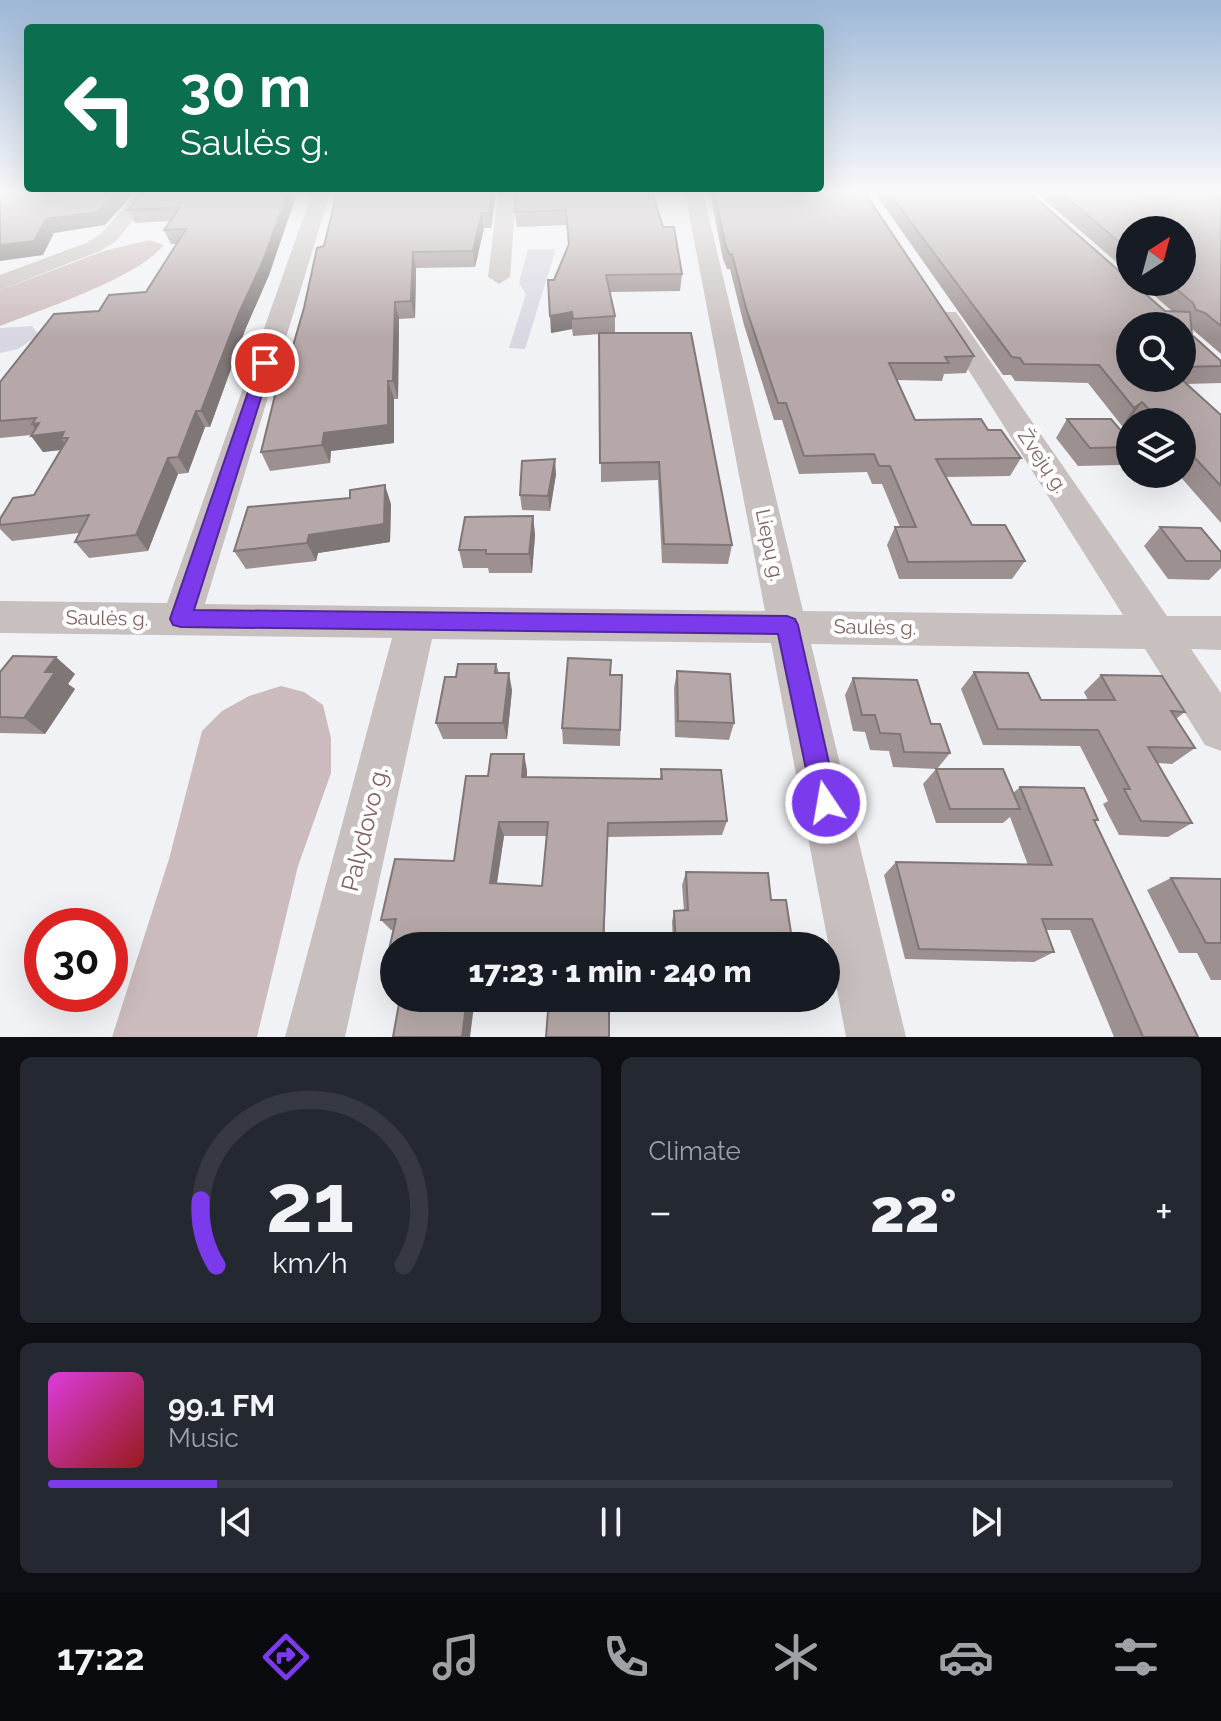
<!DOCTYPE html>
<meta charset="utf-8">
<style>
body{margin:0;font-family:Raleway,sans-serif;background:#242831;color:#f1f3f6;height:100vh;display:flex;flex-direction:column;font-size:30px;white-space:nowrap}
*{box-sizing:border-box;margin:0}
p{font-size:26px;color:#9ea1a6}
.icon{flex:none;width:44px;height:44px;fill:none;stroke:currentColor;stroke-width:2;stroke-linecap:round;stroke-linejoin:round}
.map{position:relative;height:1037px;overflow:hidden}
.side{display:flex;flex-direction:column;gap:20px;padding:20px;background:#0d0f14;flex:1}
.side>*{flex:none}
.guide{position:absolute;left:24px;top:24px;width:800px;height:168px;border-radius:8px;box-shadow:0 8px 32px #0002;background:#0b6e4f;color:#fff;overflow:hidden}
.needle{width:52px;rotate:36deg}
.buttons{position:absolute;left:1116px;top:216px;display:grid;gap:16px}
.buttons a{display:grid;place-items:center;width:80px;height:80px;border-radius:50%;background:#171b24;box-shadow:0 8px 32px #0002;font-size:40px}
.speed{position:absolute;left:24px;top:908px;display:flex;gap:16px;font-size:40px;font-weight:700;text-align:center}
.speed>*{display:grid;place-content:center;width:104px;height:104px;border-radius:50%;background:#171b24;box-shadow:0 8px 32px #0002;line-height:1}
.speed .limit{border:12px solid #d22;background:#fff;color:#111}
.pin{position:absolute;display:grid;place-items:center;width:68px;height:68px;color:#fff;margin:-34px;border:4px solid #fff;border-radius:50%;box-shadow:0 2px 8px #0007}
.me{position:absolute;width:88px;margin:-44px;rotate:348deg;stroke-linejoin:round;filter:drop-shadow(0 0 6px #0008)}
.turn{display:flex;align-items:center;gap:28px;height:168px;padding:0 24px;font-size:36px}
.turn .icon{width:104px;height:104px;stroke-width:2.5}
.turn b{display:block;font-size:56px;line-height:68px}
.big{font-size:60px;font-weight:800;line-height:1.1}
.side .card{flex:1;display:flex;flex-direction:column;justify-content:center;gap:12px;min-width:0;padding:0 28px;border-radius:12px;background:#242831}
.side .dial{align-items:center;gap:0}
.dial svg{height:208px;overflow:visible;fill:none;stroke:#363941;stroke-width:7;stroke-linecap:round;text-anchor:middle}
.dial text{fill:#f1f3f6;stroke:none}
.song{display:flex;align-items:center;gap:24px}
.cover{width:96px;height:96px;border-radius:12px;background:linear-gradient(135deg,hsl(300 70% 55%),hsl(0 70% 35%))}
.played{height:8px;border-radius:4px;background:linear-gradient(90deg,#7c3aed 15%,#363941 15%)}
.keys{display:flex;justify-content:space-around;direction:ltr}
.heat{display:flex;justify-content:space-between;align-items:center;font-size:44px;direction:ltr}
.side .tiles{flex:1;display:grid;gap:20px;grid-template-columns:1fr 1fr}
.card:last-child{grid-column:span 2}
.trip{position:absolute;left:380px;top:932px;width:460px;height:80px;border-radius:40px;background:#171b24;box-shadow:0 8px 32px #0002;font-weight:800;line-height:80px;text-align:center}
.tabs{display:flex;height:128px;justify-content:space-around;align-items:center;background:#090b0e;color:#9ea1a6}
.tabs .icon{width:56px;height:56px}
.tabs .selected{color:#7c3aed}
.tabs b{font-size:36px;color:#f1f3f6}
.map>svg:first-child{display:block}
.green{fill:#d8d6e1}
.water{fill:#ccbbbc}
.lines{fill:none;stroke-linecap:round;stroke-linejoin:round}
.street{fill:#c8c0bf;fill-rule:evenodd}
.wall{fill:#9d9090;fill-rule:evenodd}
.shaded-wall{fill:#7f7676}
.building{fill:#b6a8a8;stroke:#7f7676;stroke-width:2;fill-rule:evenodd}
.route{fill:#7c3aed;stroke:#51269a;stroke-width:2}
.labels{text-anchor:middle;stroke-width:8;stroke-linejoin:round;paint-order:stroke}
.street-label{font-size:20px;fill:#846362;stroke:#fff}
.near-street-label{font-size:24px;fill:#846362;stroke:#fff}
</style>
<div class="map">
<svg width="1221" height="1037" viewBox="0 0 1221 1037">
<rect width="100%" height="100%" fill="#f1f2f5"/>
<g class="green">
<path d="M528,249h28l-31,100 -16,-1 17,-54 -7,-11z"/>
<path d="M32,326l7,9 -21,14 -18,4v-25z"/>
</g>
<g class="water">
<path d="M149,240l15,5c-28,34 -122,64 -164,81v-36l104,-39z"/>
<path d="M281,686l23,6 19,13 8,33v35l-33,93 -41,171h-145l57,-178 33,-128 20,-20 27,-15z"/>
</g>
<g class="lines">
<g class="street">
<path d="M137,193h19l-41,49 -15,9 -100,39v-15l86,-32 15,-9z"/>
<path d="M312,193h18l-125,411 560,7 -80,-418h18l100,418 320,4 -188,-298 3,-5h18l211,304h54v34l-30,-1 30,44v58l-16,-6 -60,-96 -334,-5 95,393h-60l-75,-394 -339,-4 -87,398h-60l107,-399 -392,-5v-32l167,2z"/>
<path d="M498,193h18l-6,84 -11,7 -11,-7z"/>
</g>
</g>
<g class="wall">
<path d="M142,193h155l-28,82 -24,55 -35,97h-5l-17,46 -10,1 -30,77 -59,7 -14,-16 4,-9 -67,8 -12,-12v-10l34,-24 26,-45 -17,2 -12,-17 -31,3v-56l99,-71 47,-19 31,-48h-6l-7,-14 6,-9 -35,2 -7,-13z"/>
<path d="M496,193l-5,35h-7l-9,39 -59,1 -1,50 -16,1 -1,80h-4v44l-63,8 -1,12 -60,8 -9,-19 43,-144z"/>
<path d="M516,193l147,34 19,47 -2,17 -70,1 5,24v17l117,212 -4,19 -66,-1 -4,-83 -57,2 -1,-148 -27,2 -1,-7 -21,4 3,-53 14,-35 -1,-20 -50,2 -2,-15z"/>
<path d="M710,193h155l109,163 -8,17 -22,1 -2,7 -45,-1 18,40 73,10 33,28 -11,18 -64,1 26,48 53,36 -13,18h-113l-12,-34 8,-18h5l-18,-43h-10l-5,-12 -68,2 -17,-54h-8l-30,-95 -14,-56h-3l-4,-10z"/>
<path d="M875,193h155l135,118 8,1 -34,-30h43l-52,-52v44l-93,-81h170l3,2 2,-2h9v161l-29,-25v6l29,26v22l-35,1 35,31v108l-43,-49h4v-52h-50l-2,-3 -8,7 -34,-43 -73,-2 -4,-6h-8zM1182,326v52h-52z"/>
<path d="M1067,419l63,22v12l-9,12 -43,1 -22,-28z"/>
<path d="M556,474l-6,37 -28,-1 -2,-15z"/>
<path d="M391,504l-1,38 -72,11 -2,8 -70,8 -12,-18z"/>
<path d="M533,516l2,19 -3,38h-43l-1,-5h-25l-4,-18z"/>
<path d="M1160,527l61,34v7l-12,12 -41,-1 -24,-33z"/>
<path d="M496,664l3,9 13,17 -5,49h-64l-7,-16 20,-46z"/>
<path d="M677,671l57,52 -5,17 -54,-3 -1,-49z"/>
<path d="M0,672l75,2 -7,10 7,5 -30,45 -45,-1z"/>
<path d="M974,672l67,28h47l-4,-8 17,-17 84,37 -9,7 19,29 -23,16 -14,-1 34,60 -24,14 -49,-2 -16,-31 5,-3 -28,-55 -97,-1 -22,-56z"/>
<path d="M611,675h11l-2,71 -57,-2 -1,-16z"/>
<path d="M853,678l78,46 19,29 -13,16 76,24 7,-6 78,33 -3,2 103,215h-84l-44,-107h-24l8,22 -20,10 -129,-3 -21,-84 12,-13 132,3 -18,-48 -7,6h-67l-13,-39 13,-15 -43,-2 -4,-16 -19,-1 -5,-18 -12,-1 -8,-36z"/>
<path d="M661,769l66,52 -5,14 -114,2 -4,109h-210v42l-12,-8 11,-50h-2l-10,-10 73,-59 34,-85 39,-6v7l133,2zM504,836h43l-5,50 -45,-3z"/>
<path d="M686,872l85,28 22,46h-120l-1,-24 2,-11h10l-2,-26z"/>
<path d="M1171,878l50,1v101h-10l-14,-27h-18l-32,-63z"/>
</g>
<g class="shaded-wall">
<path d="M116,193h18l-29,32 -51,8 -11,22 -43,6v-16l46,-26z"/>
<path d="M288,193h9l-28,82 -24,55 -35,97 -9,-16 37,-96z"/>
<path d="M492,193h4l-5,35 -2,-15z"/>
<path d="M482,213l2,15 -9,39 -2,-16z"/>
<path d="M413,252l3,16 -1,50 -4,-17z"/>
<path d="M395,302l4,17 -1,80 -5,-18z"/>
<path d="M572,312v17l-21,4 -1,-17z"/>
<path d="M388,381l6,18v44l-63,8 -1,12 -8,-18 2,-12z"/>
<path d="M1142,402l-12,17 -8,7 12,-18z"/>
<path d="M196,411l9,16 -17,46 -10,-16z"/>
<path d="M39,423l25,9 4,6h-7l8,11 -26,3 -12,-16 9,-1 -8,-11z"/>
<path d="M168,458l10,16 -30,77 -12,-16z"/>
<path d="M555,459l1,15 -6,37 -2,-15z"/>
<path d="M385,485l6,19 -1,38 -72,11 -2,8 -9,-18 2,-8z"/>
<path d="M533,516l2,19 -3,38 -3,-19z"/>
<path d="M56,657l19,17 -7,10 7,5 -30,45 -21,-16 21,-46z"/>
<path d="M509,673l3,17 -5,49 -4,-16z"/>
<path d="M524,754l3,16 -1,22 -4,-15z"/>
<path d="M499,822l5,14 -9,59 -5,-12z"/>
<path d="M467,998h8l-5,39h-8z"/>
</g>
<g class="building">
<path d="M0,193h116l-18,19 -52,7 -12,22 -34,4z"/>
<path d="M142,193h146l-25,68 -25,54 -37,96h-5l-18,46 -10,1 -32,77 -61,7 14,-27 -89,10v-6l13,-21 21,-3 34,-57h-7l3,-6 -33,4 8,-13 -7,1 4,-6 -36,3v-39l54,-68 45,-3 10,-16 37,-3 40,-63 -22,1 16,-23 -52,3z"/>
<path d="M337,193h155l-3,20h-7l-9,38 -60,1 -2,49 -16,1 -2,79h-5v44l-64,8 -2,12 -61,7 16,-65h4l23,-79 13,-60 7,-2z"/>
<path d="M516,193h136l11,34h11l8,47 -76,1 9,41 -42,3 -1,-7 -22,4 -2,-36h6l15,-36 -3,-34 -51,2z"/>
<path d="M714,193h151l109,163 -29,1 4,6h-60l26,57 66,-1 7,11h13l20,28 -85,1 36,66h33l20,36 -117,1 -13,-35h21l-26,-61h-11l-5,-12 -70,2 -18,-53h-8l-32,-95 -14,-54h-3l-4,-11z"/>
<path d="M889,193h141l135,118 25,1 2,23 29,26v5l-39,1v-41h-52v52h50l41,37v71l-39,-42v-22h-21l-19,-20 -8,6 -35,-43 -75,-1 -4,-6 -8,-1z"/>
<path d="M1061,193h146l14,8v125l-16,-13 -9,-3 -3,-7 -25,-21h14v-52h-52v21z"/>
<path d="M599,333h92l41,212 -68,-1 -5,-82 -59,1z"/>
<path d="M1067,419h44l19,22v6l-40,1z"/>
<path d="M555,459l-7,37 -28,-1 2,-34z"/>
<path d="M385,485l-1,39 -75,11 -2,8 -73,8 14,-44 102,-9v-8z"/>
<path d="M533,516l-4,38h-43v-4h-27l6,-33z"/>
<path d="M1160,527l41,1 20,24v9h-35z"/>
<path d="M13,656l43,1 -11,15h10l-31,46 -24,-1v-45z"/>
<path d="M568,658l43,2 -1,15h12l-2,55 -58,-2z"/>
<path d="M458,664h38l-1,9h14l-6,50h-67l9,-46h11z"/>
<path d="M677,671l53,3 4,49 -56,-2z"/>
<path d="M974,672l54,1 13,27h74l-14,-25 61,1 23,36 -14,-1 24,37 -47,-1 44,76 -51,-2 -17,-32h6l-32,-59 -100,-1z"/>
<path d="M853,678l64,2 14,44h9l10,29 -46,-1 -4,-18 -20,-1 -5,-18h-13z"/>
<path d="M491,754h33l-2,23 140,2 -1,-10 60,1 6,51 -119,2 -5,123h-209v34h-12l14,-61 -15,1 14,-61 59,2 12,-85h22zM499,822h49l-6,64 -52,-3z"/>
<path d="M936,769h67l17,40h-70z"/>
<path d="M1020,787l64,1 14,32h-4l104,217h-55l-51,-118h-50l12,33 -135,-3 -23,-87 156,3z"/>
<path d="M686,872l82,1 3,27h15l7,46h-117l-2,-35 14,-1z"/>
<path d="M1171,878l50,1v64h-15z"/>
<path d="M400,998h67l-5,39h-69z"/>
<path d="M549,998h52v8h8v31h-63z"/>
</g>
<linearGradient id="sky" x2="0" y2="1"><stop stop-color="#9db7d6"/><stop offset="0.57" stop-color="#f9f9fa"/><stop offset="1" stop-color="#f9f9fa" stop-opacity="0"/></linearGradient>
<rect width="1221" height="338" fill="url(#sky)"/>
<path class="route" d="M265,359l7,4 -78,247 593,6 8,3 3,6 40,178 -3,9 -9,4 -9,-4 -4,-9 -35,-169 -597,-7 -8,-2 -3,-6 88,-256z"/>
<g class="labels">
<g class="street-label">
<text transform="translate(1043 461) rotate(56)" y="7">Žvejų g.</text>
<text transform="translate(770 545) rotate(78)" y="7">Liepų g.</text>
<text transform="translate(107 618) rotate(1)" y="7">Saulės g.</text>
<text transform="translate(875 627) rotate(1)" y="7">Saulės g.</text>
</g>
<g class="near-street-label">
<text transform="translate(365 829) rotate(-76)" y="8">Palydovo g.</text>
</g>
</g>
</svg>
<div class="buttons">
<a><svg class="needle" viewBox="-14 -14 28 28"><path d="M0-13l5 13h-10z" fill="#e53935"/><path d="M0 13l5-13h-10z" fill="#9ea1a6"/></svg></a>
<a><svg class="icon" aria-label="search" viewBox="0 0 24 24"><circle cx="10" cy="10" r="6"/><path d="M15 15l6 6"/></svg></a>
<a><svg class="icon" aria-label="layers" viewBox="0 0 24 24"><path d="M12 4l9 5-9 5-9-5zM3 14l9 5 9-5"/></svg></a>
</div>
<div class="speed"><div class="limit">30</div></div>
<div class="pin" style="left:265px;top:363px;background:#d93025"><svg class="icon" aria-label="arrive" viewBox="0 0 24 24"><path d="M6 21V4h12l-3 4 3 4H6"/></svg></div>
<svg class="me" style="left:826px;top:803px" viewBox="-20 -20 40 40"><circle r="17" fill="#7c3aed" stroke="#fff" stroke-width="3"/><path d="M0-11L8 9 0 5-8 9z" fill="#fff"/></svg>
<div class="trip">17:23 · 1 min · 240 m</div>
<div class="guide">
<div class="turn"><svg class="icon" aria-label="left" viewBox="0 0 24 24"><path d="M17 20v-9H6M10 6l-5 5 5 5"/></svg><div><b>30 m</b>Saulės g.</div></div>
</div>
</div>
<section class="side">
<div class="tiles">
<div class="card dial"><svg viewBox="0 0 100 80">
<path d="M14 69A42 42 0 1 1 86 69"/>
<path d="M14 69A42 42 0 0 1 8 44" stroke="#7c3aed"/>
<text x="50" y="56" font-size="32" font-weight="700">21</text>
<text x="50" y="72" font-size="11">km/h</text>
</svg></div>
<div class="card"><p>Climate</p>
<div class="heat"><a>−</a><b class="big">22°</b><a>+</a></div>
</div>
<div class="card">
<div class="song"><i class="cover"></i><div><b>99.1 FM</b><p>Music</p></div></div>
<div class="played"></div>
<div class="keys"><svg class="icon" aria-label="previous" viewBox="0 0 24 24"><path d="M18 5L8 12l10 7zM5 5v14"/></svg><svg class="icon" aria-label="pause" viewBox="0 0 24 24"><path d="M8 5v14M16 5v14"/></svg><svg class="icon" aria-label="next" viewBox="0 0 24 24"><path d="M6 5l10 7-10 7zM19 5v14"/></svg></div>
</div>
</div>
</section>
<nav class="tabs">
<b>17:22</b>
<svg class="icon selected" aria-label="directions" viewBox="0 0 24 24"><path d="M12 3l9 9-9 9-9-9zM9 14v-3h6M13 9l2 2-2 2"/></svg>
<svg class="icon" aria-label="music" viewBox="0 0 24 24"><path d="M9 18V5l10-2v13"/><circle cx="6" cy="18" r="3"/><circle cx="16" cy="16" r="3"/></svg>
<svg class="icon" aria-label="phone" viewBox="0 0 24 24"><path d="M5 4h4l2 5-3 2q2 4 5 5l2-3 5 2v4C11 20 4 13 5 4z"/></svg>
<svg class="icon" aria-label="climate" viewBox="0 0 24 24"><path d="M12 3v18M4 7l16 10M4 17L20 7"/></svg>
<svg class="icon" aria-label="car" viewBox="0 0 24 24"><path d="M5 17H2v-5l4-1 3-4h7l3 4 3 1v5h-3M9 17h6M6 11h13"/><circle cx="7" cy="17" r="2"/><circle cx="17" cy="17" r="2"/></svg>
<svg class="icon" aria-label="filters" viewBox="0 0 24 24"><path d="M4 7h16M4 17h16"/><circle cx="9" cy="7" r="2"/><circle cx="15" cy="17" r="2"/></svg>
</nav>
